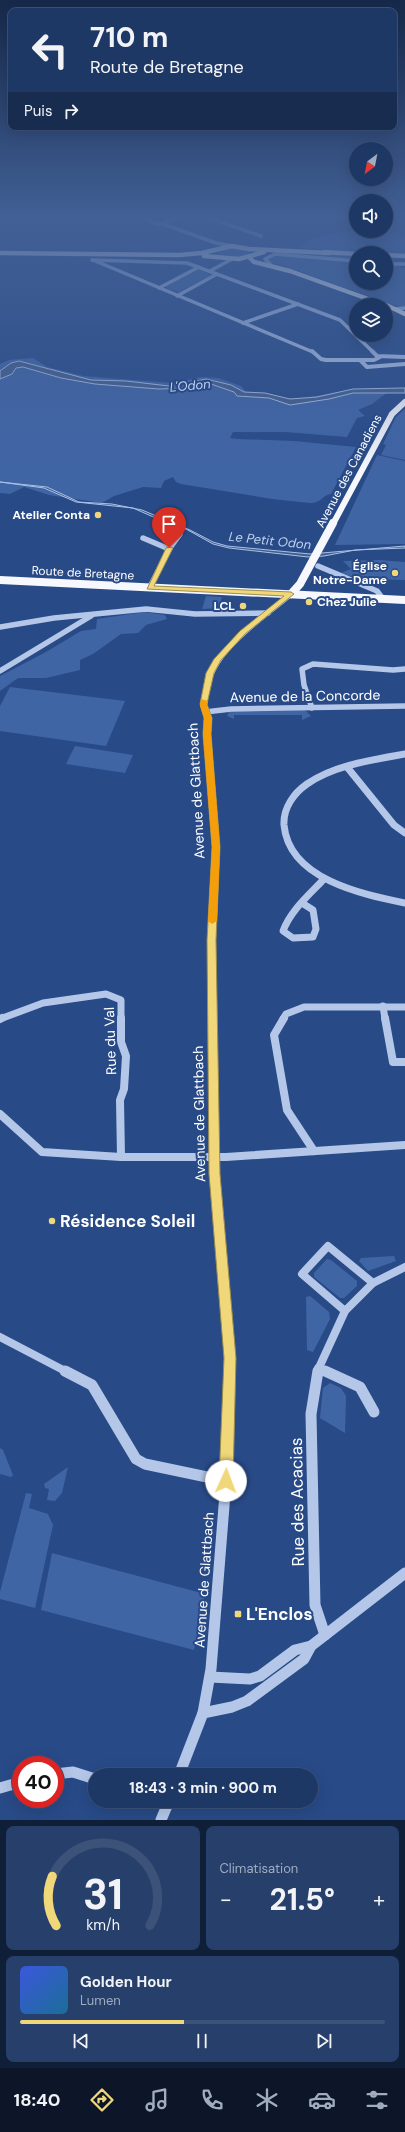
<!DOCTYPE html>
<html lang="fr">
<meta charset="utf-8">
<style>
body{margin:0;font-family:"DM Sans",sans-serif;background:#263f6b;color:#f1f3f6;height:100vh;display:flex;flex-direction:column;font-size:15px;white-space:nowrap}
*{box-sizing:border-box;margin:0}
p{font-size:13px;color:#a1acbf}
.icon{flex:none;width:22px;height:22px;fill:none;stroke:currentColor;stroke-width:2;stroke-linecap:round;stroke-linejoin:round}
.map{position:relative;height:1820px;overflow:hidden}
.sheet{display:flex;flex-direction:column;gap:6px;padding:6px;background:#101f38;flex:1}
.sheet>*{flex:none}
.banner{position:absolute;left:8px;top:8px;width:389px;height:122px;border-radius:8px;box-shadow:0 4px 16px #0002,0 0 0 1px #3c5279;background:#1e3865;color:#f1f3f6;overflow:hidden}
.needle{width:26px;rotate:212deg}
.tools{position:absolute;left:349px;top:142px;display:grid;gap:8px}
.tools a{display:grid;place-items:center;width:44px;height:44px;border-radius:50%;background:#1e3865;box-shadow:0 4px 16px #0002,0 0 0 1px #3c5279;font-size:20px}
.speed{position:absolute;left:12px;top:1756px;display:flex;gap:8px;font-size:20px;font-weight:700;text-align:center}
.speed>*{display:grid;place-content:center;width:52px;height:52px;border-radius:50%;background:#1e3865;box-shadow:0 4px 16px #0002,0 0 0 1px #3c5279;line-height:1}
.speed .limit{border:6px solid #d22;background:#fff;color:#111}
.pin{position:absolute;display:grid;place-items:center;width:34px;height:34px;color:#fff;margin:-41px -17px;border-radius:50% 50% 50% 0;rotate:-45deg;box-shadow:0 0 4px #0007}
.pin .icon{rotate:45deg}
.me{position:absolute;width:44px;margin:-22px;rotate:2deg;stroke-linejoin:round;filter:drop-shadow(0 0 3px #0008)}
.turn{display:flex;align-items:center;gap:14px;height:84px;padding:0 16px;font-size:18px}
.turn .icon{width:52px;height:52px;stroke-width:2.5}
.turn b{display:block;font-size:28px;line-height:34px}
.then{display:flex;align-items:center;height:38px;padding:0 16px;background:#0003;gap:8px;font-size:15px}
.big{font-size:30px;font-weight:700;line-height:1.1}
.sheet .widget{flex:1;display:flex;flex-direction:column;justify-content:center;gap:6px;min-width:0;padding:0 14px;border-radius:8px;background:#263f6b}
.sheet .dial{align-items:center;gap:0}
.dial svg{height:104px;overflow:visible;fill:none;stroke:#3c5279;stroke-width:7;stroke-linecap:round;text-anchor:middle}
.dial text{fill:#f1f3f6;stroke:none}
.song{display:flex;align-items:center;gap:12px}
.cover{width:48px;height:48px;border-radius:6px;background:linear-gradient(135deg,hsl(230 70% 55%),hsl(200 70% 35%))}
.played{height:4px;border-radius:2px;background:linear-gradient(90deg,#f0d77a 45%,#3c5279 45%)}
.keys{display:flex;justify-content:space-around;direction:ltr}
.heat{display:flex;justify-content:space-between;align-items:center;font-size:22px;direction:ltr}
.sheet .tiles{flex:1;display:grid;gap:6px;grid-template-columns:1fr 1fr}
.widget:last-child{grid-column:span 2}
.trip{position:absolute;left:88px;top:1768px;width:230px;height:40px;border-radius:20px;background:#1e3865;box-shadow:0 4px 16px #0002,0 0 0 1px #3c5279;font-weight:700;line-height:40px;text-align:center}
.dock{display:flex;height:64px;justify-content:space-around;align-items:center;background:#0c1628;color:#a1acbf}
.dock .icon{width:28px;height:28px}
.dock .on{color:#f0d77a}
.dock b{font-size:18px;color:#f1f3f6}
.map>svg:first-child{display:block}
.green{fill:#4065a5}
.water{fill:#465e8a;stroke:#a8c1e8}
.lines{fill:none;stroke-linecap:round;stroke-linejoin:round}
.minor-far5{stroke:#b4c7e8;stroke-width:3.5}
.minor-far4{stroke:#b4c7e8;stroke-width:4}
.minor-far3{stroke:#b4c7e8;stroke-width:5.5}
.minor-far2{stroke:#b4c7e8;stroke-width:7}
.minor-far1{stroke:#b4c7e8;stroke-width:8}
.minor{stroke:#b4c7e8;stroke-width:11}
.major-far2{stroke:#f6f8fe;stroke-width:4.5}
.major-far1{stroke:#f6f8fe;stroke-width:6}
.major{stroke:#f6f8fe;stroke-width:8}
.route{fill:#f0d77a;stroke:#9c8c4f}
.slow{fill:#f59e0b}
.poi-dot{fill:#f0d77a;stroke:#284a87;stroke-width:1.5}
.labels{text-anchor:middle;stroke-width:4;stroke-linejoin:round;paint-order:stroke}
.far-street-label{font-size:12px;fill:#fff;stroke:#284a87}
.far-poi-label{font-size:12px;font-weight:bold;fill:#fff;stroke:#284a87;text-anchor:end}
.far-water-label{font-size:13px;font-style:italic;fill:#bfd1ef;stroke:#284a87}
.street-label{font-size:14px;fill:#fff;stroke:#284a87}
.near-poi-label{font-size:17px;font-weight:bold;fill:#fff;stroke:#284a87;text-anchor:start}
.near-street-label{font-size:17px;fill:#fff;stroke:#284a87}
</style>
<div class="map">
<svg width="405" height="1820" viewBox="0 0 405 1820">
<rect width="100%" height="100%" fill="#284a87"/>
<g class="green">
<path d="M386,217h12l-4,5 -2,9 13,5v18l-107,-6c16,-19 65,-17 88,-17z"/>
<path d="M231,247l19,4v2c-8,6 -26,7 -34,0z"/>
<path d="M273,253l83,3v27h30v-25h7l2,8 10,2v39h-6l-117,-42 -11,-2 -4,-5z"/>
<path d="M198,269l13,6 -32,17 -13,-4v-2z"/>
<path d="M33,358l14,9 36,9 89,7 29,-6 17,1 23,8 7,8 28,2 13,5 55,-10 44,1 -16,12 -14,6 7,6 -8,2 -10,19 -62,-5h-52l-3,6 8,1 56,2 62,6 -25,47c-9,1 -9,9 -21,9l-38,-4 -91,-15 -5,-2 -3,-5 -9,4 -3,7 -18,-1 -29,9 -12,7 -53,-8 -25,-8 -14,7 -10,-1v-129l9,-4z"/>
<path d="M405,409v51l-24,-5 5,-10 -3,-1 13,-27z"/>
<path d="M377,455l28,6v83l-70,1z"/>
<path d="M379,560l26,2v18l-38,-1 -1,2 -25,-8 10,-4 -8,-8z"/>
<path d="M206,596l16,1 -3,11 -17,1z"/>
<path d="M144,612l21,3 2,4 -21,6 -8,8 -17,1 -28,20 -13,6v10l-34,8h-28l-18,13v-15l46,-24 35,-21 15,-2 1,-10z"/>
<path d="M10,687l115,14 -19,45 -106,-15v-25z"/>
<path d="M305,710l6,6 -9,4v-5h-68v4l-7,-3 2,-4 4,-1z"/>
<path d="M75,746l58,9 -8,18 -59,-9z"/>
<path d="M394,1256l2,5 -28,10 -9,-10 2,-3z"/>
<path d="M327,1259l4,1 26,21v5l-13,12h-4l-26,-21v-4z"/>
<path d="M310,1296l19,16 1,7 -17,33 -6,-2 -1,-53z"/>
<path d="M330,1383l11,5 5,8 -1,37 -25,-15 3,-30z"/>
<path d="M0,1448l3,2 10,25 -2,2 -11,-3z"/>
<path d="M68,1467l-6,26 -7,8 -8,-1 2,-11 -4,-1 -1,-4z"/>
<path d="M26,1493l6,1 -3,14 19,6 5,11 -18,83 -35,-9v-7z"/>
<path d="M52,1553l153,41 -11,56 -153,-40z"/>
</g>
<g class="water">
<path d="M19,361l72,19 35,1 43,5 37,-7 25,6 13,7 21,1 25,6 27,-2 36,-8 49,-1h3v5h-52l-24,6 -39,6 -21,-7 -32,-2 -3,-4 -23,-8 -25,4 -27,1 -64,-5 -34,-6 -38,-11 -7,1 -4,6 -12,5v-8l11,-8z"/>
<path d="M0,482l47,5 32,15 33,2 30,6 48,20 23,12 14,4 83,8 95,-8v2l-50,2 -31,6 -16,1 -79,-9 -16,-4 -27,-15 -10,-2 -43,-19 -57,-6 -32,-14z"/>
</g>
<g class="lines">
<g class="minor-far5">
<path d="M142,217l14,7h7l53,19 16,3"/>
<path d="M206,217l55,19"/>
<path d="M338,217l3,1"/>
<path d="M164,222l19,-5"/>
<path d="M92,260l95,3 153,57 33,32"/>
<path d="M93,260l220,92"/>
<path d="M386,264h19"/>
<path d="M268,266l2,-2 -5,-5 10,-5 81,7"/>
<path d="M210,271l22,-12"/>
<path d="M159,288l40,-21"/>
<path d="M177,296l40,-22"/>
<path d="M396,309l9,-1"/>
<path d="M243,323l55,-19"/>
</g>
<g class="minor-far4">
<path d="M312,351l9,8 5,1h48l6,-3"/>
<path d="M372,351l5,5 28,1"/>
<path d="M360,360l7,7 38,-3"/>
</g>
<g class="minor-far3">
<path d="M143,538l26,11"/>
<path d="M318,566l59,25 6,8"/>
<path d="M150,587l19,-38 11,-15"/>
<path d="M0,627l54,-9 92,-9 49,5 73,-1"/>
<path d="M0,671l91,-55"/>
<path d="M312,708l-8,-23 -2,-16 11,-5 80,6 12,-1"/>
<path d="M205,712l26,-3 174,-3"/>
<path d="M208,742c-1,-8 1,-17 0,-25 -1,-5 -4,-9 -4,-14 3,-52 52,-79 87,-109"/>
</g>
<g class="minor-far2">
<path d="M208,741l8,106 -5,93 1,79"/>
<path d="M405,754c-33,6 -70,11 -98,30 -13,9 -24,24 -23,41 5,54 77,69 121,78"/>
<path d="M347,767l47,58 11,8"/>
<path d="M302,903l11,7 3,19 -3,8 -20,1 -10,-7c8,-21 26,-36 41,-52"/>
<path d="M383,1006l2,13"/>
<path d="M0,1019l43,-16 63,-9 15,6v19"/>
<path d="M283,1019l3,-5 18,-7h101"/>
</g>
<g class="minor-far1">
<path d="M121,1018v24l5,14 -2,33 -4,11 1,57"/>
<path d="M212,1018l2,156 16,184v14"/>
<path d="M284,1018l-10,17 13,75 27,41"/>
<path d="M385,1018l8,44h12"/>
<path d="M0,1019l2,-1"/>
<path d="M0,1114l42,38 79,5h105l179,-12"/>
<path d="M345,1311l-43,-37 26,-28 45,37"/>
<path d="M0,1337l67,35"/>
<path d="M318,1368l9,4"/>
<path d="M317,1372l28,-61 28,-28 32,-16"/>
</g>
<g class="minor">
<path d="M65,1371l27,14 44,74 9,5 81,17"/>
<path d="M318,1371l-7,43 4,191 10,30"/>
<path d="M325,1371l35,16 14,25"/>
<path d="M210,1677l40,2 10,-3 35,-26 16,-4"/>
<path d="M203,1713l29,-6 15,-6 57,-42 7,-13 94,-73"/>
<path d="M55,1774l18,-2 22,7"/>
<path d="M179,1775l24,-62 8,-44 15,-188 4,-110"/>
<path d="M0,1788l21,-6"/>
<path d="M161,1820l8,-19"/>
</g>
<g class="major-far2">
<path d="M324,252l32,2"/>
<path d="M0,253l179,2 23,-2 30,-7 17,3 81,4"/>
<path d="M386,255l19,1"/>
<path d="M204,256l35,3 25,-7"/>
<path d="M249,257l5,5 36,9 95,34"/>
<path d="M386,305l19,9"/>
</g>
<path class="major-far1" d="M333,524l59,-110 13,-12"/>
<g class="major">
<path d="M0,580l405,20"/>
<path d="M291,594l9,-10 33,-61"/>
</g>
</g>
<linearGradient id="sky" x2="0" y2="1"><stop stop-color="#16294a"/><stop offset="0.46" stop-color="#426096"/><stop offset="1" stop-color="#426096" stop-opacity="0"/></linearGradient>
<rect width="405" height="471" fill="url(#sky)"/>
<path class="route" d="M169,547l4,1 -19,38 137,6 3,2 -49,40 -24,26 -7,13 -7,31 5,14 -1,16 9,113 -4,93 4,234 16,184 -3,123 -2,5 -5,2 -5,-2 -2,-5 5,-123 -15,-184 -2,-234 5,-93 -9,-113 1,-16 -4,-14 6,-31 8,-14 26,-28 44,-35 -137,-7 19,-41z"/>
<path class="slow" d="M201,699l7,2 -1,5 5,12 -1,16 9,113 -3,74 -5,3 -4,-3 4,-74 -9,-113 1,-16 -4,-12z"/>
<g class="poi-dot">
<circle cx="98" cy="515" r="4"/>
<circle cx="395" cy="573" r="4"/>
<circle cx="309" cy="602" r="4"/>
<circle cx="243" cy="606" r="4"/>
<circle cx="52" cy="1221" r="4"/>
<rect x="234" y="1610" width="8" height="8" rx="2"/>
</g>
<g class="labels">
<g class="far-street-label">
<text transform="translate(349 471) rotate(-62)" y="4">Avenue des Canadiens</text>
<text transform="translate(83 573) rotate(3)" y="4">Route de Bretagne</text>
</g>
<g class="far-poi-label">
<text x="90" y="519">Atelier Conta</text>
<text x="387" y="570">Église<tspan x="387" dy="14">Notre-Dame</tspan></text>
<text x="317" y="606" text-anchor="start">Chez Julie</text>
<text x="235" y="610">LCL</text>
</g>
<g class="far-water-label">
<text transform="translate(190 385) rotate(-5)" y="5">L'Odon</text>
<text transform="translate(270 540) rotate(6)" y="5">Le Petit Odon</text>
</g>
<g class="street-label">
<text transform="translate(305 696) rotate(-1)" y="5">Avenue de la Concorde</text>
<text transform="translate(196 791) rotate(-93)" y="5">Avenue de Glattbach</text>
<text transform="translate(110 1041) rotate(-92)" y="5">Rue du Val</text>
<text transform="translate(199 1114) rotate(-91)" y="5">Avenue de Glattbach</text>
<text transform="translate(204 1580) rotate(-86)" y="5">Avenue de Glattbach</text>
</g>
<g class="near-poi-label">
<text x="60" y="1227">Résidence Soleil</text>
<text x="246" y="1620">L'Enclos</text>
</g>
<g class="near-street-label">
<text transform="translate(297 1502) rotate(-91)" y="6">Rue des Acacias</text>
</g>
</g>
</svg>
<div class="tools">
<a><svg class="needle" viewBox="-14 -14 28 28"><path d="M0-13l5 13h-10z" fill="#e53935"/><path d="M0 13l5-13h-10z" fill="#a1acbf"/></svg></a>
<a><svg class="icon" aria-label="sound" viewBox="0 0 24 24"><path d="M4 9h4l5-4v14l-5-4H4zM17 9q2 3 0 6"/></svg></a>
<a><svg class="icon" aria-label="search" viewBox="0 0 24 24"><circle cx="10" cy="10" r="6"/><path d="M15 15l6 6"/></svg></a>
<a><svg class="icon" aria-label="layers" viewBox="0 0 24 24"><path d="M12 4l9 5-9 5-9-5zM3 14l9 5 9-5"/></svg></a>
</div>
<div class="speed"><div class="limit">40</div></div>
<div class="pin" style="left:169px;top:548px;background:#d93025"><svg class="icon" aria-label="arrive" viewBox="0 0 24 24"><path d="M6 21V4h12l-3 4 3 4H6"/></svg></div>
<svg class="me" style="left:226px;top:1481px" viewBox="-20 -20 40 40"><circle r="19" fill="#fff"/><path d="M0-13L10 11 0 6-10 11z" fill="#f0d77a"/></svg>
<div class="trip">18:43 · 3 min · 900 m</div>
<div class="banner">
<div class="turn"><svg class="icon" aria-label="left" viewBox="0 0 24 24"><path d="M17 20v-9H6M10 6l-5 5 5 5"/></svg><div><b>710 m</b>Route de Bretagne</div></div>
<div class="then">Puis<svg class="icon" aria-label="right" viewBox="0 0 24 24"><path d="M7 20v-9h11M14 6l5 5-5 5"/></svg></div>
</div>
</div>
<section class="sheet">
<div class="tiles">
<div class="widget dial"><svg viewBox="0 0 100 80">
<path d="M14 69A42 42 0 1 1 86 69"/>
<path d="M14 69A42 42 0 0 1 11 31" stroke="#f0d77a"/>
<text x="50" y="56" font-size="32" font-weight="700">31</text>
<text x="50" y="72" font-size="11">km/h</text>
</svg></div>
<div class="widget"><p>Climatisation</p>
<div class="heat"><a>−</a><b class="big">21.5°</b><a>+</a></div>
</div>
<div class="widget">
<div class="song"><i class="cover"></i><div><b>Golden Hour</b><p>Lumen</p></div></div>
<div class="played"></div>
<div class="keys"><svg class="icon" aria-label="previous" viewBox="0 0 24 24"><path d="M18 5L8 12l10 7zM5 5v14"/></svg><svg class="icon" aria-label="pause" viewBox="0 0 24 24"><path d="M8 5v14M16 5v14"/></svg><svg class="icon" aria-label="next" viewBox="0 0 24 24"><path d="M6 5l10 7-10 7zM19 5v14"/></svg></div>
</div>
</div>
</section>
<nav class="dock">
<b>18:40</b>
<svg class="icon on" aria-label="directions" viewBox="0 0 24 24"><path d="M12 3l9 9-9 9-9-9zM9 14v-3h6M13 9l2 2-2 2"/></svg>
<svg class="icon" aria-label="music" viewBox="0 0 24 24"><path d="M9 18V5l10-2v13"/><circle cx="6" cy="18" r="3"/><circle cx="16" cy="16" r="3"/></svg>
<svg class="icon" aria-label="phone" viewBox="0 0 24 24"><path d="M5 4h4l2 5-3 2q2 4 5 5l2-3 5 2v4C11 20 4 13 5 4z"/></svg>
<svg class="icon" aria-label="climate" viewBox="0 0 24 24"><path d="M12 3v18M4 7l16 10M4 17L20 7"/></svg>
<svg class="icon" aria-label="car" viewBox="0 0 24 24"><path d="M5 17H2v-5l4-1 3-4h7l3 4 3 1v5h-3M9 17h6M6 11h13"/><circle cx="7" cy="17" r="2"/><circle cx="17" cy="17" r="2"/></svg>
<svg class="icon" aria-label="filters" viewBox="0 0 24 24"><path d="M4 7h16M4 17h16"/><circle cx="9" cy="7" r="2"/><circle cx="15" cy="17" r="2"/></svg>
</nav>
